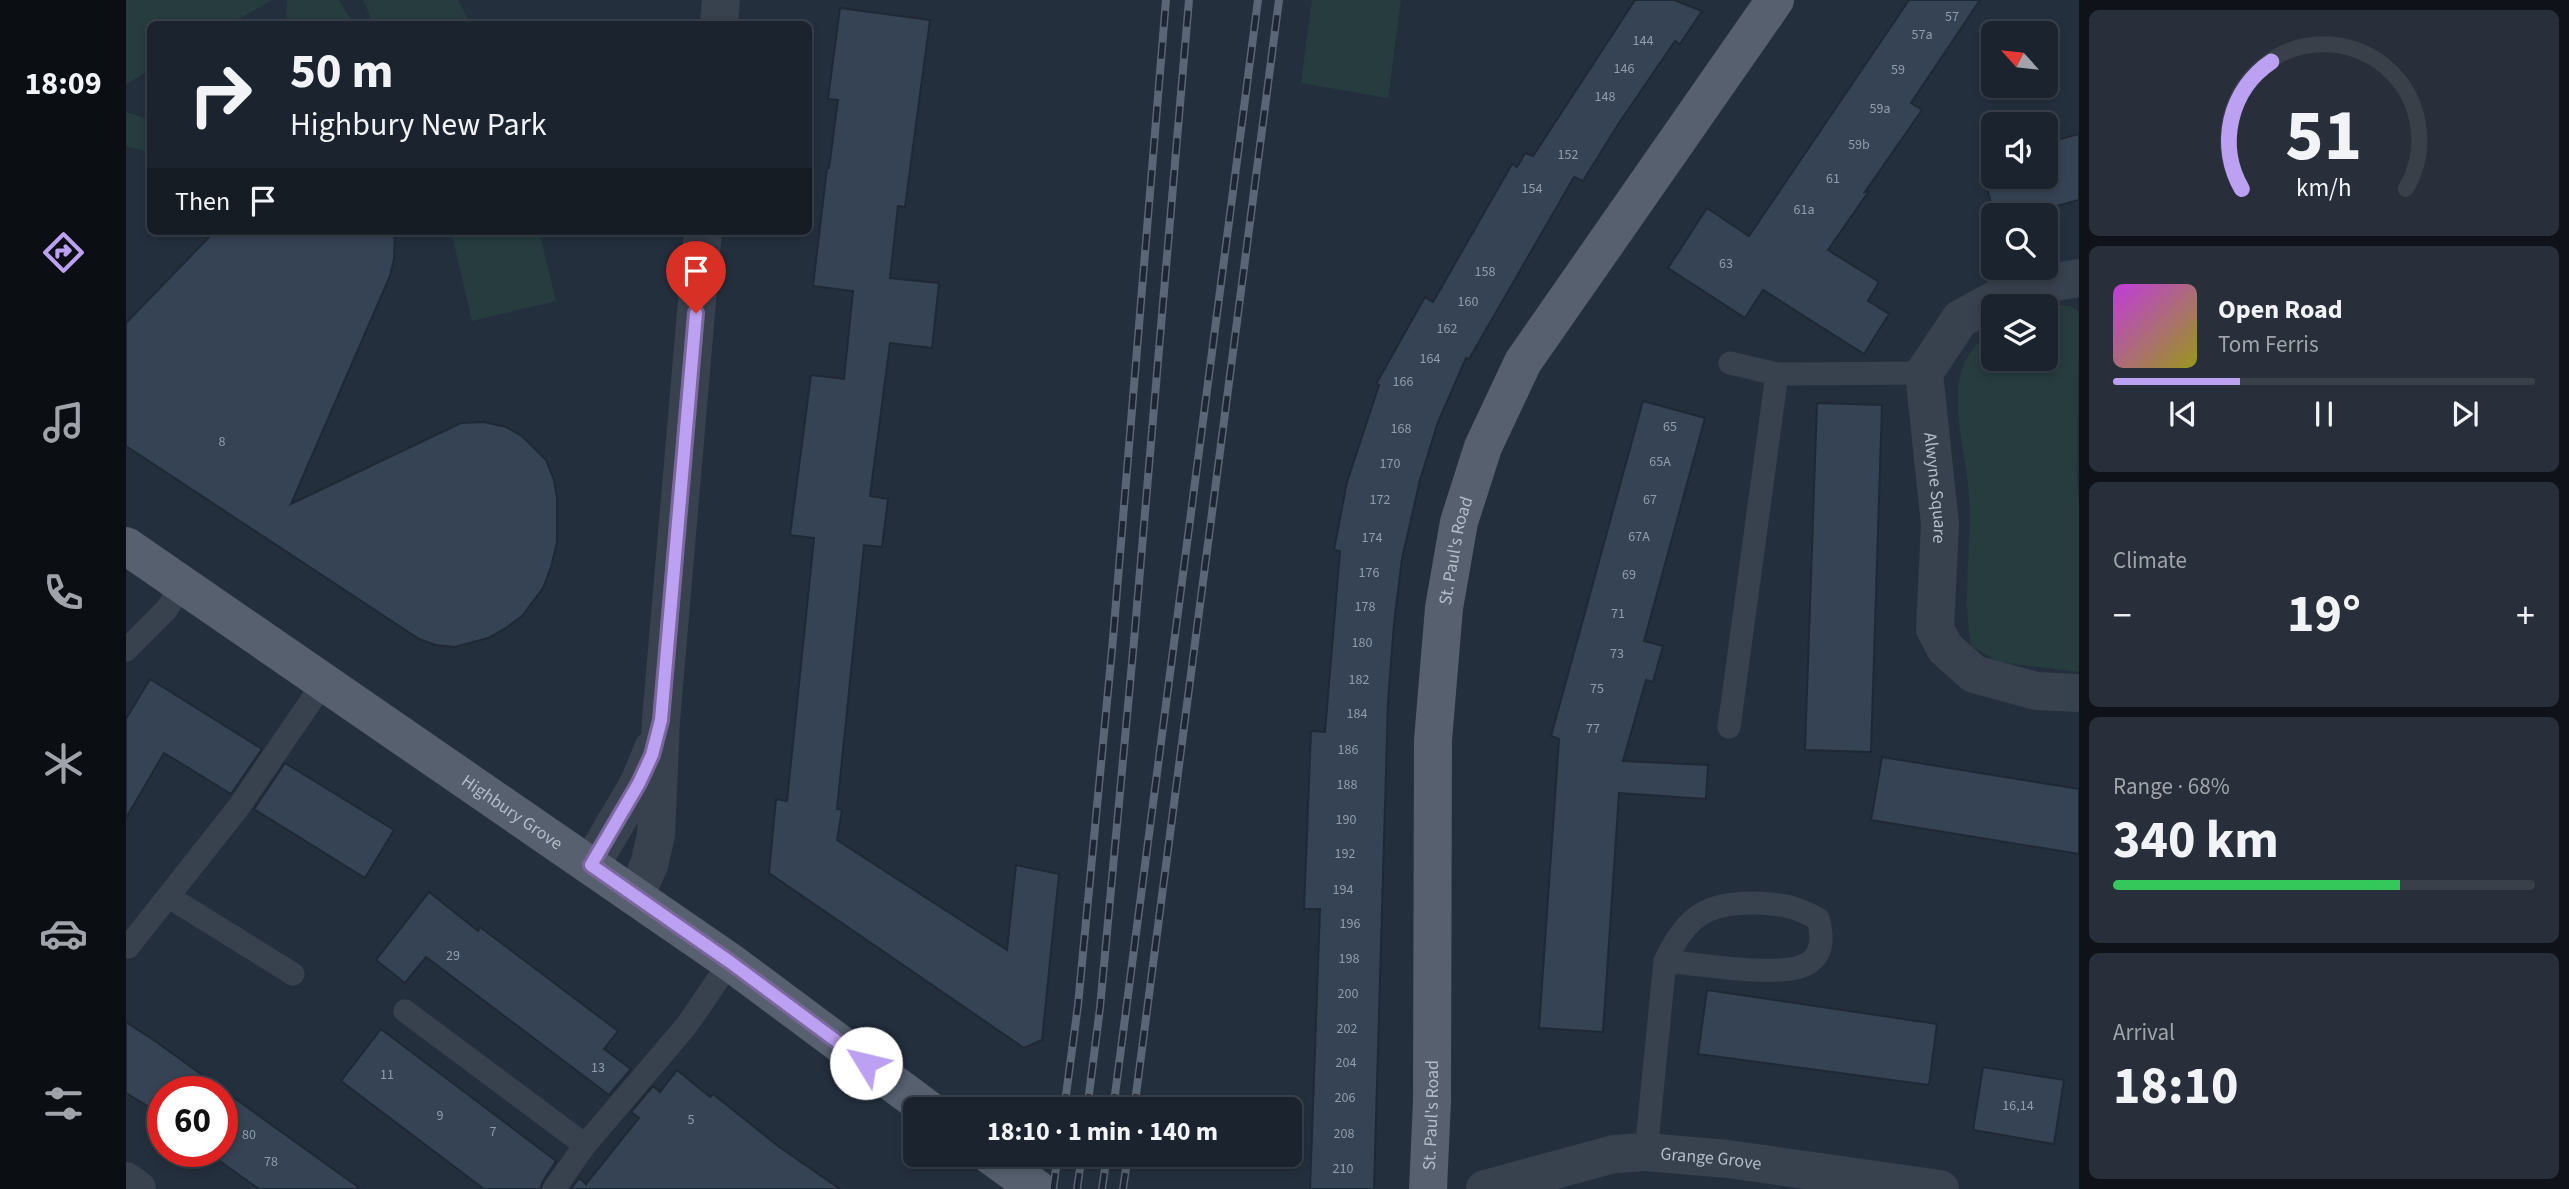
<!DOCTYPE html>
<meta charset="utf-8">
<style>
body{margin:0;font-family:"Source Sans 3",sans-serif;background:#282f3a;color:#f1f3f6;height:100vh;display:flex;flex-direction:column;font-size:26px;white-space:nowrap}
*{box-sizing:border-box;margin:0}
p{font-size:23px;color:#a0a4aa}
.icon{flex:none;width:38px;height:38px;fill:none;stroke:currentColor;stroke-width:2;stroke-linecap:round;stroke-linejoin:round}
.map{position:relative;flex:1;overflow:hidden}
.drawer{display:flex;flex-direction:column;gap:10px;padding:10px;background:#0f1319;width:490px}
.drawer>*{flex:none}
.guide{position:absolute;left:21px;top:21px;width:665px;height:214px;border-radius:10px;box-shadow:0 4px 10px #0003,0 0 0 2px #39404a;background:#1b232e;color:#f1f3f6;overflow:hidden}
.needle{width:46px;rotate:297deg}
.fabs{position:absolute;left:1855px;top:21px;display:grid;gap:14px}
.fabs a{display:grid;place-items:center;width:77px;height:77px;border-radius:10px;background:#1b232e;box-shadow:0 4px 10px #0003,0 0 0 2px #39404a;font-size:35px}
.speed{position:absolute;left:21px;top:1076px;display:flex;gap:14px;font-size:35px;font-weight:700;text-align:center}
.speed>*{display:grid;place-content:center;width:91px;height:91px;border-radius:50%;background:#1b232e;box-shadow:0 4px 10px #0003,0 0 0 2px #39404a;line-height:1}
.speed .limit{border:10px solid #d22;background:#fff;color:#111}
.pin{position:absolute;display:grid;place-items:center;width:60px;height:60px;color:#fff;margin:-72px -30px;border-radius:50% 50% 50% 0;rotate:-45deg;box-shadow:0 0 7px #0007}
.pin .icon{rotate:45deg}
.me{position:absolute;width:77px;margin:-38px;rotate:306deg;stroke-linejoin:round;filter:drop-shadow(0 0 5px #0008)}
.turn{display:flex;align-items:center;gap:24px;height:147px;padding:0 28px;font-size:32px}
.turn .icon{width:91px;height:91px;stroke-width:2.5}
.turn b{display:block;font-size:49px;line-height:60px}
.then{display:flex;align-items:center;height:66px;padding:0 28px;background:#0003;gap:14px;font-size:26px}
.big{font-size:52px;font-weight:700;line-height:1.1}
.drawer .card{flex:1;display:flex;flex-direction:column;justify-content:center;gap:10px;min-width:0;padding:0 24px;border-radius:10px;background:#282f3a}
.drawer .dial{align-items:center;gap:0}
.dial svg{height:182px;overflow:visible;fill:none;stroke:#39404a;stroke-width:7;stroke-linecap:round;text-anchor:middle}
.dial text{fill:#f1f3f6;stroke:none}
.song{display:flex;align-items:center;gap:21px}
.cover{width:84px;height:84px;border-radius:10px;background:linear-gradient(135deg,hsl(290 70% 55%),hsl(60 70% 35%))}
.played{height:7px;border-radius:4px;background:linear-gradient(90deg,#bca0f2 30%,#39404a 30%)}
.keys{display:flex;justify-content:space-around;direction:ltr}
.heat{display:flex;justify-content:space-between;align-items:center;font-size:38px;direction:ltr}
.charge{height:10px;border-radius:5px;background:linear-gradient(90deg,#34c759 68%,#39404a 0)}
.trip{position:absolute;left:777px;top:1097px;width:399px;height:70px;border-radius:10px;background:#1b232e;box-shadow:0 4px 10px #0003,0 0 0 2px #39404a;font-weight:700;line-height:70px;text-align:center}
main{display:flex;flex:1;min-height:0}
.tabs{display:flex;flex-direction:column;width:126px;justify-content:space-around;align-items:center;background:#0b0e12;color:#a0a4aa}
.tabs .icon{width:49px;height:49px}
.tabs .current{color:#bca0f2}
.tabs b{font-size:32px;color:#f1f3f6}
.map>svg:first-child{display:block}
.green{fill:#263c3f}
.building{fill:#364354;stroke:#1f2835;stroke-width:2}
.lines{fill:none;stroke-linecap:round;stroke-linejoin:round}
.service{stroke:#38414e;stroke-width:23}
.minor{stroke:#38414e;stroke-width:38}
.tertiary{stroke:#38414e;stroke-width:38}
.primary{stroke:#56606e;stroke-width:38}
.rail-casing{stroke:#5a6575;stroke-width:8}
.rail{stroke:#1d2633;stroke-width:5;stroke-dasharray:16;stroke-linecap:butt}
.route-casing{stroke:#7a689d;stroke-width:18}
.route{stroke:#bca0f2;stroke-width:12}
.labels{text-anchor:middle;stroke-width:7;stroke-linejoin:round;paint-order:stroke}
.number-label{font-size:14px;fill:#929caa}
.street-label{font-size:18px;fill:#b4bcc9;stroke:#1d2633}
</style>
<main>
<nav class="tabs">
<b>18:09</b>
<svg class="icon current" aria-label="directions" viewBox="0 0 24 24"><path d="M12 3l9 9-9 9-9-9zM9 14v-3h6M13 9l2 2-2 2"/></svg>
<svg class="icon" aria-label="music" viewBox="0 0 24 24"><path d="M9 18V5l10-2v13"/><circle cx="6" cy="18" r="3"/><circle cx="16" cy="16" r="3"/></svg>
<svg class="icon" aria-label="phone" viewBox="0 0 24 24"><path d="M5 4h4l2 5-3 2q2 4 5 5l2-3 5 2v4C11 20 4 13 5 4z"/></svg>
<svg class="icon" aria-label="climate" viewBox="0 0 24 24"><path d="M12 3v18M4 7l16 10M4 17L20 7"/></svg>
<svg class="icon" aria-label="car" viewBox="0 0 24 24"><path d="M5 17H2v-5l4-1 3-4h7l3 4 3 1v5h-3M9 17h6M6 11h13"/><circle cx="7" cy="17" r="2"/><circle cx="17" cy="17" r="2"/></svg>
<svg class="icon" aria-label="filters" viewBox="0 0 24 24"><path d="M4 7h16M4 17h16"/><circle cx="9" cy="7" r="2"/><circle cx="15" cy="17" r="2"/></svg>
</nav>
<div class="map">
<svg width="1953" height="1189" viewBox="0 0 1953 1189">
<rect width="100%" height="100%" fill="#242f3e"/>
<g class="green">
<path d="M0,0h146l-42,24h-80v46l-24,14z"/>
<path d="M161,0h52l14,24h-67z"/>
<path d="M237,0h95l12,24h-96z"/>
<path d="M1186,0h89l-13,98 -87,-15z"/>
<path d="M0,112l24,8v32l-24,-6z"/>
<path d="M325,231h88l17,70 -84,20z"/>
<path d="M1925,305l20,1 8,6 -2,166 2,25v169l-80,-10 -28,-16c-9,-50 1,-100 -2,-151 -2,-36 -17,-83 -9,-119 5,-21 18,-34 33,-47v30h53v-53z"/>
</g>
<g class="building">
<path d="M1509,0h39l28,11 -22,33 -5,-3 -56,82 -36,58 -9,-4 -105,182 -3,-1 -28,64 -18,58 -18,79 -8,65 -6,77 -14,488h-64l10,-280h-16l7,-178 14,1 15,-181 -6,-1 13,-68 32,-97 -3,-1 49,-87 8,5 79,-138 5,3 8,-14 8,3z"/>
<path d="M1783,0h71l-69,103 11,7 -57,82 4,-1 -41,59 51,32 -11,19 21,13 -25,40 -101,-64 -18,28 -77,-50 39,-60 42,28z"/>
<path d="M714,8l90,12 -25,187 -7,-1 -8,72 49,5 -7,65 -42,-5 -20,153 18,3 -6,48 -18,-2 -27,264 5,1 -5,30 170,110 9,-85 43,9 -17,166 -18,8 -255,-175 7,-74 11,2 27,-263 -24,-3 21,-160 33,4 9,-88 -40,-5 14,-118h2l9,-68 -10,-1z"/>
<path d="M1953,134v66l-56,15h-29l-14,-54 13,-4v20h53v-34z"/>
<path d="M89,231h180l-1,28 -4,17 -99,228 170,-81 23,-1 22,5 16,9 24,24 8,20 3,17v45l-6,25 -8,21 -21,28 -16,12 -18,10 -33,9 -19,-2 -17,-6 -293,-193v-123z"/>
<path d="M1517,401l62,17 -61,223 19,5 -10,36 -7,-2 -23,81 85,4 -2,34 -87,-6 -16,239 -64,-4 20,-289 -8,-3z"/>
<path d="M1691,403l65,2 -11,347 -66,-2z"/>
<path d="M24,679l112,70 -31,45 -67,-41 -38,65v-99z"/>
<path d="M1756,757l197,32v65l-208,-34z"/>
<path d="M159,763l109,67 -29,48 -111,-69z"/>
<path d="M303,892l49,39 2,-4 138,104 -14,18 27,20 -22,26 -183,-138 -21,26 -29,-23z"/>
<path d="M1581,990l230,34 -8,61 -231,-31z"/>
<path d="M0,1022l26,17 209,150h-102l-52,-37h15v-60h-59v27l-7,-4 1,-3 -31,-19z"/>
<path d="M255,1029l175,132 -13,20 -3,8h-56l-143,-108z"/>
<path d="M1857,1067l81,13 -10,64 -81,-14z"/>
<path d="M551,1070l33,27 3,-3 65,52 62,43h-269l8,-11 7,6 53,-66 -8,-6 22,-26 7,6z"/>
</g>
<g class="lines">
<g class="service">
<path d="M1604,363l47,11"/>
<path d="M0,650l40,-40 17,-26"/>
<path d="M1603,727l48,-353 147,-1"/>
<path d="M43,897l124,77"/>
<path d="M2,947l110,-139 86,-126"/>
<path d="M279,1011l180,134"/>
<path d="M1520,1152l19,-191c21,-44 41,-59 90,-58 27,1 40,3 63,16 5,17 6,37 -13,46 -29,13 -107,-1 -140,-4"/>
<path d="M428,1189l31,-44 102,-120 43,-63"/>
</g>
<g class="minor">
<path id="s1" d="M1953,278l-66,12 -53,29 -36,54 16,151 -5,105 10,19 29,26 62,17 43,2"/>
<path d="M0,1181l11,8"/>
<path id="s2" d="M1359,1189l129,-35 32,-2 82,7 212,30"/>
</g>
<g class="tertiary">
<path d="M593,24l2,-24"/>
<path d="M465,865l48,-82 14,-34"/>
<path d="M509,896l14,-31 7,-30 5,-115 42,-489"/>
</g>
<g class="primary">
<path id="s3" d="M0,546l604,416 199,148"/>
<path d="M864,1155l47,34"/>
<path id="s4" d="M1302,1189l4,-88 1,-361 11,-132 15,-86 24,-75 40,-85 252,-362"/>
</g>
<g class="rail-casing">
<g id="rail">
<path d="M938,1110l14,-105 35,-366 53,-639"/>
<path d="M961,1110l13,-102 34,-367 55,-641"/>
<path d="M987,1110l145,-1110"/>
<path d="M1008,1110l145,-1110"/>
<path d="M927,1189l5,-34"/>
<path d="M951,1189l5,-34"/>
<path d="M976,1189l5,-34"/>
<path d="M997,1189l5,-34"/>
</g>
</g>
<use href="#rail" class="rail"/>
</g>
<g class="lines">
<g class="route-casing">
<path id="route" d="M570,313l-35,407 -9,35 -13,28 -48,82 139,97 136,101"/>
</g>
<use href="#route" class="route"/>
</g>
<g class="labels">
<g class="number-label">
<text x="1826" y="21">57</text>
<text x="1796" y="39">57a</text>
<text x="1517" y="45">144</text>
<text x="1498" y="73">146</text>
<text x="1772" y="74">59</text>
<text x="1479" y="101">148</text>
<text x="1754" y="113">59a</text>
<text x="1733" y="149">59b</text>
<text x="1442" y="159">152</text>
<text x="1707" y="183">61</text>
<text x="1406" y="193">154</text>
<text x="1678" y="214">61a</text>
<text x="1600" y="268">63</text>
<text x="1359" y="276">158</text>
<text x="1342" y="306">160</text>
<text x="1321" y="333">162</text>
<text x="1304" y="363">164</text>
<text x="1277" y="386">166</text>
<text x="1544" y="431">65</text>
<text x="1275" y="433">168</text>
<text x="96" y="446">8</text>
<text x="1534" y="466">65A</text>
<text x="1264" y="468">170</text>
<text x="1254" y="504">172</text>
<text x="1524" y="504">67</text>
<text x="1513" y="541">67A</text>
<text x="1246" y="542">174</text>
<text x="1243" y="577">176</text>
<text x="1503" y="579">69</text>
<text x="1239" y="611">178</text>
<text x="1492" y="618">71</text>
<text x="1236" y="647">180</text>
<text x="1491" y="658">73</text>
<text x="1233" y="684">182</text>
<text x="1471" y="693">75</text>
<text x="1231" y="718">184</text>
<text x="1467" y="733">77</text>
<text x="1222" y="754">186</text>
<text x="1221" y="789">188</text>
<text x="1220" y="824">190</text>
<text x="1219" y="858">192</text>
<text x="1217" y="894">194</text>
<text x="1224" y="928">196</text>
<text x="327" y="960">29</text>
<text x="1223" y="963">198</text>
<text x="1222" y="998">200</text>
<text x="1221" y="1033">202</text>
<text x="1220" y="1067">204</text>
<text x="472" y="1072">13</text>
<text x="261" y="1079">11</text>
<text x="1219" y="1102">206</text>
<text x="1892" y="1110">16,14</text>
<text x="314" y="1120">9</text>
<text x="565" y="1124">5</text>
<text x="367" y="1136">7</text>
<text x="1218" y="1138">208</text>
<text x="123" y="1139">80</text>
<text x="145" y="1166">78</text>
<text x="1217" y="1173">210</text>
</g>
<g class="street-label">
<text dy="6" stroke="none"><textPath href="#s1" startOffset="308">Alwyne Square</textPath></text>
<text dy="6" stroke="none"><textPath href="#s4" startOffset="640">St. Paul's Road</textPath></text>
<text dy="6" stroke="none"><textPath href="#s3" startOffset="469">Highbury Grove</textPath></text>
<text dy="6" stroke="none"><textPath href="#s4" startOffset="74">St. Paul's Road</textPath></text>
<text dy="6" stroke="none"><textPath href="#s2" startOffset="231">Grange Grove</textPath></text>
</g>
</g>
</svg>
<div class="fabs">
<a><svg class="needle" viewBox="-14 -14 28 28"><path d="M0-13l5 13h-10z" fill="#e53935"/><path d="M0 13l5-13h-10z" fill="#a0a4aa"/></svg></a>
<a><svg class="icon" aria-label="sound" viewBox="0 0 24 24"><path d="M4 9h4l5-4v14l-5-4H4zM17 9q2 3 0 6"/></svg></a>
<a><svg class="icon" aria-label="search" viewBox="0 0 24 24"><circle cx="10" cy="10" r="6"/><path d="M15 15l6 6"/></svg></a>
<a><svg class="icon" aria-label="layers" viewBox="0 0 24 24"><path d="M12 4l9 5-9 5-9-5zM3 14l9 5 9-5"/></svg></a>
</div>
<div class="speed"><div class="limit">60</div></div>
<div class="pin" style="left:570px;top:313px;background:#d93025"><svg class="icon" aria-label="arrive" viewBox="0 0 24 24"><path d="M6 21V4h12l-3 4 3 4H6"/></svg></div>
<svg class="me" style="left:740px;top:1063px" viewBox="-20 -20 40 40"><circle r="19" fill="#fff"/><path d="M0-13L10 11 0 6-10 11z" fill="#bca0f2"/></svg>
<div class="trip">18:10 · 1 min · 140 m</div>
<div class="guide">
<div class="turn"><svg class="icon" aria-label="right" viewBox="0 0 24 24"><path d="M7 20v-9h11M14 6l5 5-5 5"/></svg><div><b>50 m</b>Highbury New Park</div></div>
<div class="then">Then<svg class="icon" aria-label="arrive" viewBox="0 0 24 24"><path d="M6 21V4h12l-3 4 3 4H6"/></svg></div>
</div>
</div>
<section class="drawer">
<div class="card dial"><svg viewBox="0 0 100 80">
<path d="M14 69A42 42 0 1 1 86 69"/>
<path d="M14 69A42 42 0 0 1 27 13" stroke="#bca0f2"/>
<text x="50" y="56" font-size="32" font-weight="700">51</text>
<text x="50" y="72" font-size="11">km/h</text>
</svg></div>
<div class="card">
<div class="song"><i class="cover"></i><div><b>Open Road</b><p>Tom Ferris</p></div></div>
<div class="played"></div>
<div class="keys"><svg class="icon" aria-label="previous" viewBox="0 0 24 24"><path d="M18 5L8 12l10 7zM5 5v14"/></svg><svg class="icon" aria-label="pause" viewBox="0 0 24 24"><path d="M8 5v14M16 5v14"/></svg><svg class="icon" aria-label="next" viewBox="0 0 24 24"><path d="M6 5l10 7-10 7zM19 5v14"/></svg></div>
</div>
<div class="card"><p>Climate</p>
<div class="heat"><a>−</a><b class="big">19°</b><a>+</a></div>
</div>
<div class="card"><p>Range · 68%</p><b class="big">340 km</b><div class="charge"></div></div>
<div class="card"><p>Arrival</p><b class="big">18:10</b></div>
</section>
</main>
